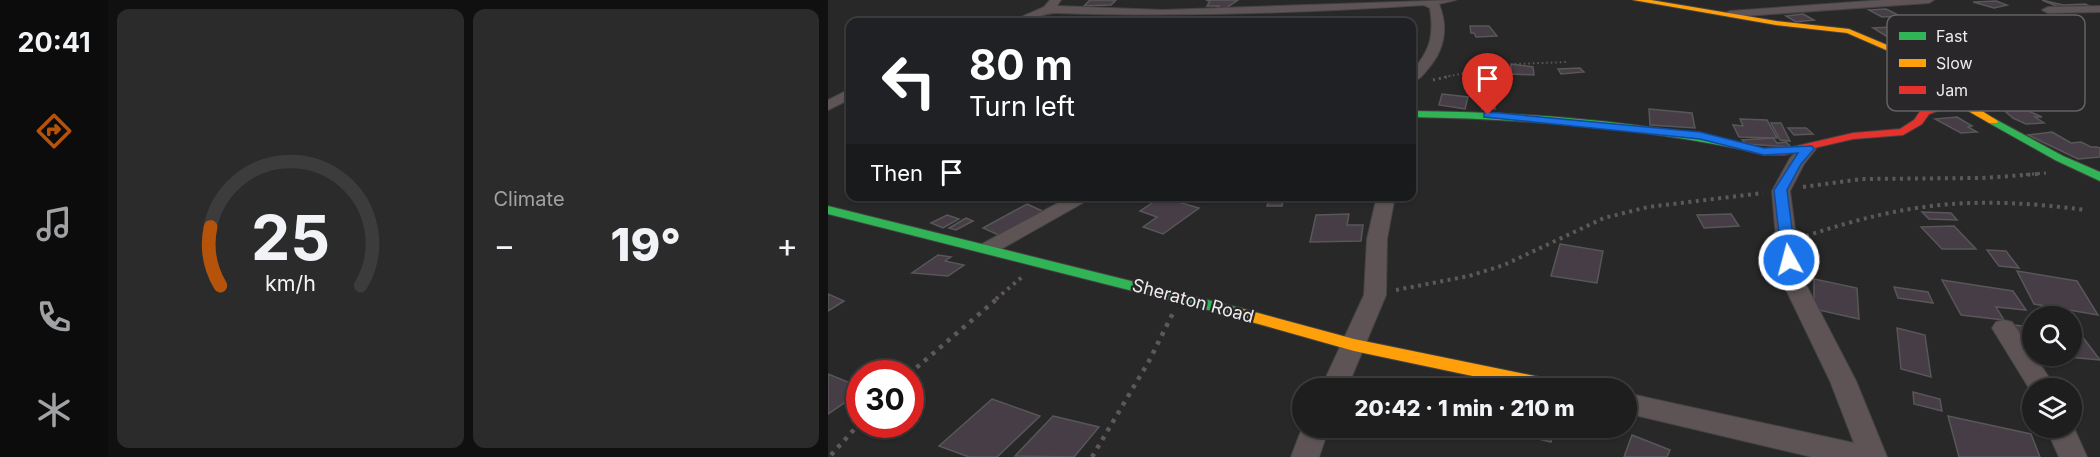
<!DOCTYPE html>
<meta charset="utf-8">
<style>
body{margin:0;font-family:Inter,sans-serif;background:#2b2b2b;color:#f1f3f6;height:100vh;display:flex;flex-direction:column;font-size:22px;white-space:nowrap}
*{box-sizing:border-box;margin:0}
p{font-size:20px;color:#a1a2a4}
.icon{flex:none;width:33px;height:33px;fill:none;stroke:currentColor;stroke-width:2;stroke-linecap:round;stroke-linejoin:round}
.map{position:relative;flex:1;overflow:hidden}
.panel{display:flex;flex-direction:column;gap:9px;padding:9px;background:#101010;width:720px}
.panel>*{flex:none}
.banner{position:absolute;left:18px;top:18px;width:570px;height:183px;border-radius:12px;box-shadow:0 2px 4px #0004,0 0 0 2px #3c3c3c;background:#202124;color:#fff;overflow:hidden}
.buttons{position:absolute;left:1194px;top:306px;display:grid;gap:12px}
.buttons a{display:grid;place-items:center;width:60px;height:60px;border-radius:50%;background:#1e1e1e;box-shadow:0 2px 4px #0004,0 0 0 2px #3c3c3c;font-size:30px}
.speed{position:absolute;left:18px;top:360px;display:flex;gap:12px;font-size:30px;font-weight:700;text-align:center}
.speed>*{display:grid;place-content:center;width:78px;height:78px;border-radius:50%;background:#1e1e1e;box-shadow:0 2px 4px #0004,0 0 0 2px #3c3c3c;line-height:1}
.speed .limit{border:9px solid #d22;background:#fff;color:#111}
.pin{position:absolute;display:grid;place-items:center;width:51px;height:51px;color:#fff;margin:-62px -26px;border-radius:50% 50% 50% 0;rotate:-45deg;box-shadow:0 0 6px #0007}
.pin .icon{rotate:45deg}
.me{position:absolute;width:66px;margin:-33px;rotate:353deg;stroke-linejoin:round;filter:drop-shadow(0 0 4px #0008)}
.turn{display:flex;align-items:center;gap:21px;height:126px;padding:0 24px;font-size:27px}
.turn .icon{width:78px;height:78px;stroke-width:2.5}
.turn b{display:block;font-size:42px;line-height:51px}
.then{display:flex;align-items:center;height:57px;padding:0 24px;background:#0003;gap:12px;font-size:22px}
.big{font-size:45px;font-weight:800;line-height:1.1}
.panel .widget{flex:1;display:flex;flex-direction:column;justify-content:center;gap:9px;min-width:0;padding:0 21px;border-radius:12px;background:#2b2b2b}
.panel .dial{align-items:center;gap:0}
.dial svg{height:156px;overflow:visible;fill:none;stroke:#3c3c3c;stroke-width:7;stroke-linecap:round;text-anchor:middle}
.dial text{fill:#f1f3f6;stroke:none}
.heat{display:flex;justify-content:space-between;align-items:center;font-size:33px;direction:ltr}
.panel .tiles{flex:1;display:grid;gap:9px;grid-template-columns:repeat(2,1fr)}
.trip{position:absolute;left:464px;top:378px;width:345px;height:60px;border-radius:30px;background:#1e1e1e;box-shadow:0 2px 4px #0004,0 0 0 2px #3c3c3c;font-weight:800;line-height:60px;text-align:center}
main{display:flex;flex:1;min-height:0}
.tab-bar{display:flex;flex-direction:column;width:108px;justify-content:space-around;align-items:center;background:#0c0c0c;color:#a1a2a4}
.tab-bar .icon{width:42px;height:42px}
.tab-bar .active{color:#b45309}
.tab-bar b{font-size:27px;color:#f1f3f6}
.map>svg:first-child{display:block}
.building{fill:#463d46;stroke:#585758;stroke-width:1.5}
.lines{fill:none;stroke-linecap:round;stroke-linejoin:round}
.street-casing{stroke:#444344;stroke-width:2}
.fast-casing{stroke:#444344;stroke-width:2}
.slow-casing{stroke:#444344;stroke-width:2}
.jam-casing{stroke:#444344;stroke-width:2}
.path-far3{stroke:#5e5859;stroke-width:2;stroke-dasharray:1.5 3;stroke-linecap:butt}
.path-far2{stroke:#5e5859;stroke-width:3;stroke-dasharray:2 4;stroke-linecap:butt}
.path-far1{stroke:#5e5859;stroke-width:4;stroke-dasharray:3 4.5;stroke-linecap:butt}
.path{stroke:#5e5859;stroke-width:4.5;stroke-dasharray:4 6;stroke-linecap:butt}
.street{fill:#5e5456;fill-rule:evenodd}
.fast{fill:#30b455;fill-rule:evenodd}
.slow{fill:#ff9f0a;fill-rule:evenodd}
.jam{fill:#e5322d;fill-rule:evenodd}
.route{fill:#1a73e8;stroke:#114b97;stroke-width:1.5}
.labels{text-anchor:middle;stroke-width:4.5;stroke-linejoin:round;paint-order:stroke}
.street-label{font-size:18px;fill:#edeced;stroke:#292729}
.key{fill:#292729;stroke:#646264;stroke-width:1.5}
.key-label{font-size:16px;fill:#edeced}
</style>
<main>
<nav class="tab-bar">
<b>20:41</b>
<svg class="icon active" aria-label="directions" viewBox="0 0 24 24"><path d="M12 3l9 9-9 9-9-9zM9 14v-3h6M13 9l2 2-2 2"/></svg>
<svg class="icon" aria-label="music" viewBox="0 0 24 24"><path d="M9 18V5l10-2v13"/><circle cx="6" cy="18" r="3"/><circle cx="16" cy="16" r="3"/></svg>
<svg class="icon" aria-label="phone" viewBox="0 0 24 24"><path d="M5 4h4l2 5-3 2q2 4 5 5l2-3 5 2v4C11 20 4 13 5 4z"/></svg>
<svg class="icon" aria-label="climate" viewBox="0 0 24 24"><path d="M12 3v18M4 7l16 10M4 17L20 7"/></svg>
</nav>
<section class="panel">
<div class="tiles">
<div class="widget dial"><svg viewBox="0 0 100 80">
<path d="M14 69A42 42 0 1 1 86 69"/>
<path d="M14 69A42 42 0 0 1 9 39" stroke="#b45309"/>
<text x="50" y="56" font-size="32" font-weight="700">25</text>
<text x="50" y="72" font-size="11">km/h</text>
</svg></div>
<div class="widget"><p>Climate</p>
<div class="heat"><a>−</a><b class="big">19°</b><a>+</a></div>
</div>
</div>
</section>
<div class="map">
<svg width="1272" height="457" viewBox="0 0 1272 457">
<rect width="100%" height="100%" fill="#282828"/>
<g class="building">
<path d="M262,0h26l-5,5 -27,1z"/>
<path d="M378,0h32l-12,8h-9l2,-2h-12l3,-5z"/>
<path d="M1214,0l21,5 22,-1 7,3 -31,1z"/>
<path d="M1168,1l11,4 -13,3 -21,-6z"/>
<path d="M1058,9l14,7 -18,1 -13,-7z"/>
<path d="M975,14l11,6 -18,2 -10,-6z"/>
<path d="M642,26h19l8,10 -21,1 -2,-4h-3z"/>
<path d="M1065,27l14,8 -21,1 -13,-8z"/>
<path d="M683,64l22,3 1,8 -23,-1z"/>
<path d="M752,68l4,4 -23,2 -3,-5z"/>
<path d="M614,94l26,3 -3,12 -26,-4z"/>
<path d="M654,100l13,1v8h-13z"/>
<path d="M1189,106l25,11h-7l9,6 -18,1 -13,-6 -13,-11z"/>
<path d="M821,109l43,4 3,15 -45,-3z"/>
<path d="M1129,117l15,9 -4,1 9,5 -16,1 -26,-14z"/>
<path d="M912,119l27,1 10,18 -38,-1 -6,-12 10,1z"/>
<path d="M943,123h10l9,18 -10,-1z"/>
<path d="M960,128h18l7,6 -19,1z"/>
<path d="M1224,132l19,11 10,-1 10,5h6l3,1v9l-22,2 -50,-24z"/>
<path d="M945,138l4,5 9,-1 5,5 -45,-3 -4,-4z"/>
<path d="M442,196h34l-2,4 -19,1 -1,5h-15z"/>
<path d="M333,197l38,11 -36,26 -20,-7 14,-10 -17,-6z"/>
<path d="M199,204l20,9 -44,24 -20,-9z"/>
<path d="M1094,212l29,1 6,7 -28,-1z"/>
<path d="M521,214l-2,11h16l-2,16 -51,1 6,-27z"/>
<path d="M903,214l8,12 -35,2 -7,-13z"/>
<path d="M119,215l12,4 -16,9 -12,-5z"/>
<path d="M138,218l7,3 -17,9 -7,-2z"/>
<path d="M1126,226l22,23h-34l-21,-22z"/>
<path d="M732,244l43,7 -6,32 -46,-7z"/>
<path d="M1159,250l19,1 13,17 -20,-2z"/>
<path d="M110,255l13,2 -6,4 19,4 -16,11 -36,-3z"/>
<path d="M1189,271l60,10 21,34 -64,-11z"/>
<path d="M986,279l43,9 2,31 -45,-10z"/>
<path d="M1114,280l71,11 13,19 -30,-3 8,13 -43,-5z"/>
<path d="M1066,287l34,5 5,11 -35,-5z"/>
<path d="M0,294l16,7 -16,10z"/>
<path d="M1186,325l18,2v25z"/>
<path d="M1069,328l28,7 6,42 -30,-8z"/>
<path d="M1244,331h6l22,29 -43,-4h15z"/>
<path d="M0,374l32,13v5l-32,22z"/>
<path d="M1085,392l27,7 2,12 -28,-7z"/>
<path d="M164,399l48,17 -43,41h-28l-30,-11z"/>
<path d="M225,416l46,11 -25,30 -59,-1z"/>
<path d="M1120,416l83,18 9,23h-81z"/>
<path d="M683,428h43l-3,14 -41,-10z"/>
<path d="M804,435l38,15 -3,7h-43z"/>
</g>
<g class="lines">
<g class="street-casing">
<g id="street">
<path d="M222,0h11l-4,6 106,4 293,-10 -17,4c10,25 5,47 -12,66 -5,6 -8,10 -15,12v-11c19,-21 22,-36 18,-63l-6,-3c-122,8 -243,12 -366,8 -17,-1 -30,11 -48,9l34,-15z"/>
<path d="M1055,0h51l-5,3 -199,14 -6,-3 6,-3z"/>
<path d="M1272,6v6l-52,1 -6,-3 6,-3z"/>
<path d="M22,89v10l-22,11v-10z"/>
<path d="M980,144l8,5 -12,15 -14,27 11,84 55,106 31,76h-75l-186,-44v-20l228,50 -24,-62 -51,-106 -7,-84 18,-33 12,-12z"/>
<path d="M243,196h24l-99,56h-14l-3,-4 3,-4z"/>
<path d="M549,196h18l-8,43 -1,56 -39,93h-26l43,-93 3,-56z"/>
<path d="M1176,320l8,2 44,66h-24v5l-40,-65 4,-6z"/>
<path d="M1244,424l2,4 13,29h-28l-13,-29h26z"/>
<path d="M474,428h27l-10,29h-28z"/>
</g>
</g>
<g class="fast-casing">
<g id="fast">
<path d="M584,111c110,1 221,9 328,32l6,3 -6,3c-107,-22 -218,-30 -328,-32z"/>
<path d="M1165,118l70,38 37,16v9l-45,-21 -66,-37 -1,-2z"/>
<path d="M0,206l408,101 6,1 2,4 -2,4 -6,1 -408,-103z"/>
</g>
</g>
<g class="slow-casing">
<g id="slow">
<path d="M805,0h18l125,21 73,8 112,47 14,12 -9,13 32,20 -1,2h-8l-33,-19 -1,-2 10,-14 -10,-8 -108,-47 -71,-8z"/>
<path d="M408,307l118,32 205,42 6,2 3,5h-39l-175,-37 -124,-35 -2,-4 2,-4z"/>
</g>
</g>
<g class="jam-casing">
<path id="jam" d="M1132,96l4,1v4l-35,13 -7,10 -19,11 -50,4 -69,16h-20l-28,-7 -2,-2 6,-3 24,6h20l69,-16 47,-4 14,-9 7,-10z"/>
</g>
<path class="path-far3" d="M616,77l72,-13 51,-2"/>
<g class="path-far2">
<path d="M605,80l18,-4"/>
<path d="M1192,175l26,-2"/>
</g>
<g class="path-far1">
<path d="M975,187l59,-8 120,-1 57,-4"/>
<path d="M978,236c105,-35 171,-40 280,-26"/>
<path d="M568,290l73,-14 35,-11 100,-47 44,-11 115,-14"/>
<path d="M168,299l26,-22"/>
</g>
<g class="path">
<path d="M81,374l89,-76"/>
<path d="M3,455l29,-32"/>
<path d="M264,457l57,-96 24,-48"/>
</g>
<use href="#street" class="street"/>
<use href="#fast" class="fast"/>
<use href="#slow" class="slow"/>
<use href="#jam" class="jam"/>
</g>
<path class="route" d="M660,112l212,20 64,16 48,-2 2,3 -13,15 -14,26 9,70 -7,5 -7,-5 -8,-70 24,-37 -34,2 -64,-16 -216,-22v-4z"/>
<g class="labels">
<g class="street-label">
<text transform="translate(365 301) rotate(15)" y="6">Sheraton Road</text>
</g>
</g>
<rect x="1059" y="15" width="198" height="96" rx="9" class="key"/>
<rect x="1071" y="32" width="27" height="8" fill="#30b455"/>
<rect x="1071" y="59" width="27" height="8" fill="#ff9f0a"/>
<rect x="1071" y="86" width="27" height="8" fill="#e5322d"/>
<g class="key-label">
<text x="1108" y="42">Fast</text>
<text x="1108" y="69">Slow</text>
<text x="1108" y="96">Jam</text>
</g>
</svg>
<div class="buttons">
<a><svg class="icon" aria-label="search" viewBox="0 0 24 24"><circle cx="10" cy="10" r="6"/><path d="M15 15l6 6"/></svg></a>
<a><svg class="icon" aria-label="layers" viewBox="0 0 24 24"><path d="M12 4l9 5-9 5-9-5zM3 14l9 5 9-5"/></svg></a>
</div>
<div class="speed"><div class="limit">30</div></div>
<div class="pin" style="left:660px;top:115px;background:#d93025"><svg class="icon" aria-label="arrive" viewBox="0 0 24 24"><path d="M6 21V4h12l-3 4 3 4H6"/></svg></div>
<svg class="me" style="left:961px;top:260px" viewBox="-20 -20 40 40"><circle r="17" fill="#1a73e8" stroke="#fff" stroke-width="3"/><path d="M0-11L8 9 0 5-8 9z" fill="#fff"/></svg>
<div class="trip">20:42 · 1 min · 210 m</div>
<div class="banner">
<div class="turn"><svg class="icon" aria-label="left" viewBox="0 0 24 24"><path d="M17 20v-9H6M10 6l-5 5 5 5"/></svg><div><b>80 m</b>Turn left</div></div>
<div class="then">Then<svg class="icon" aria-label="arrive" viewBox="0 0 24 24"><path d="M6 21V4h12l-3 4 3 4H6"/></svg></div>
</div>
</div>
</main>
